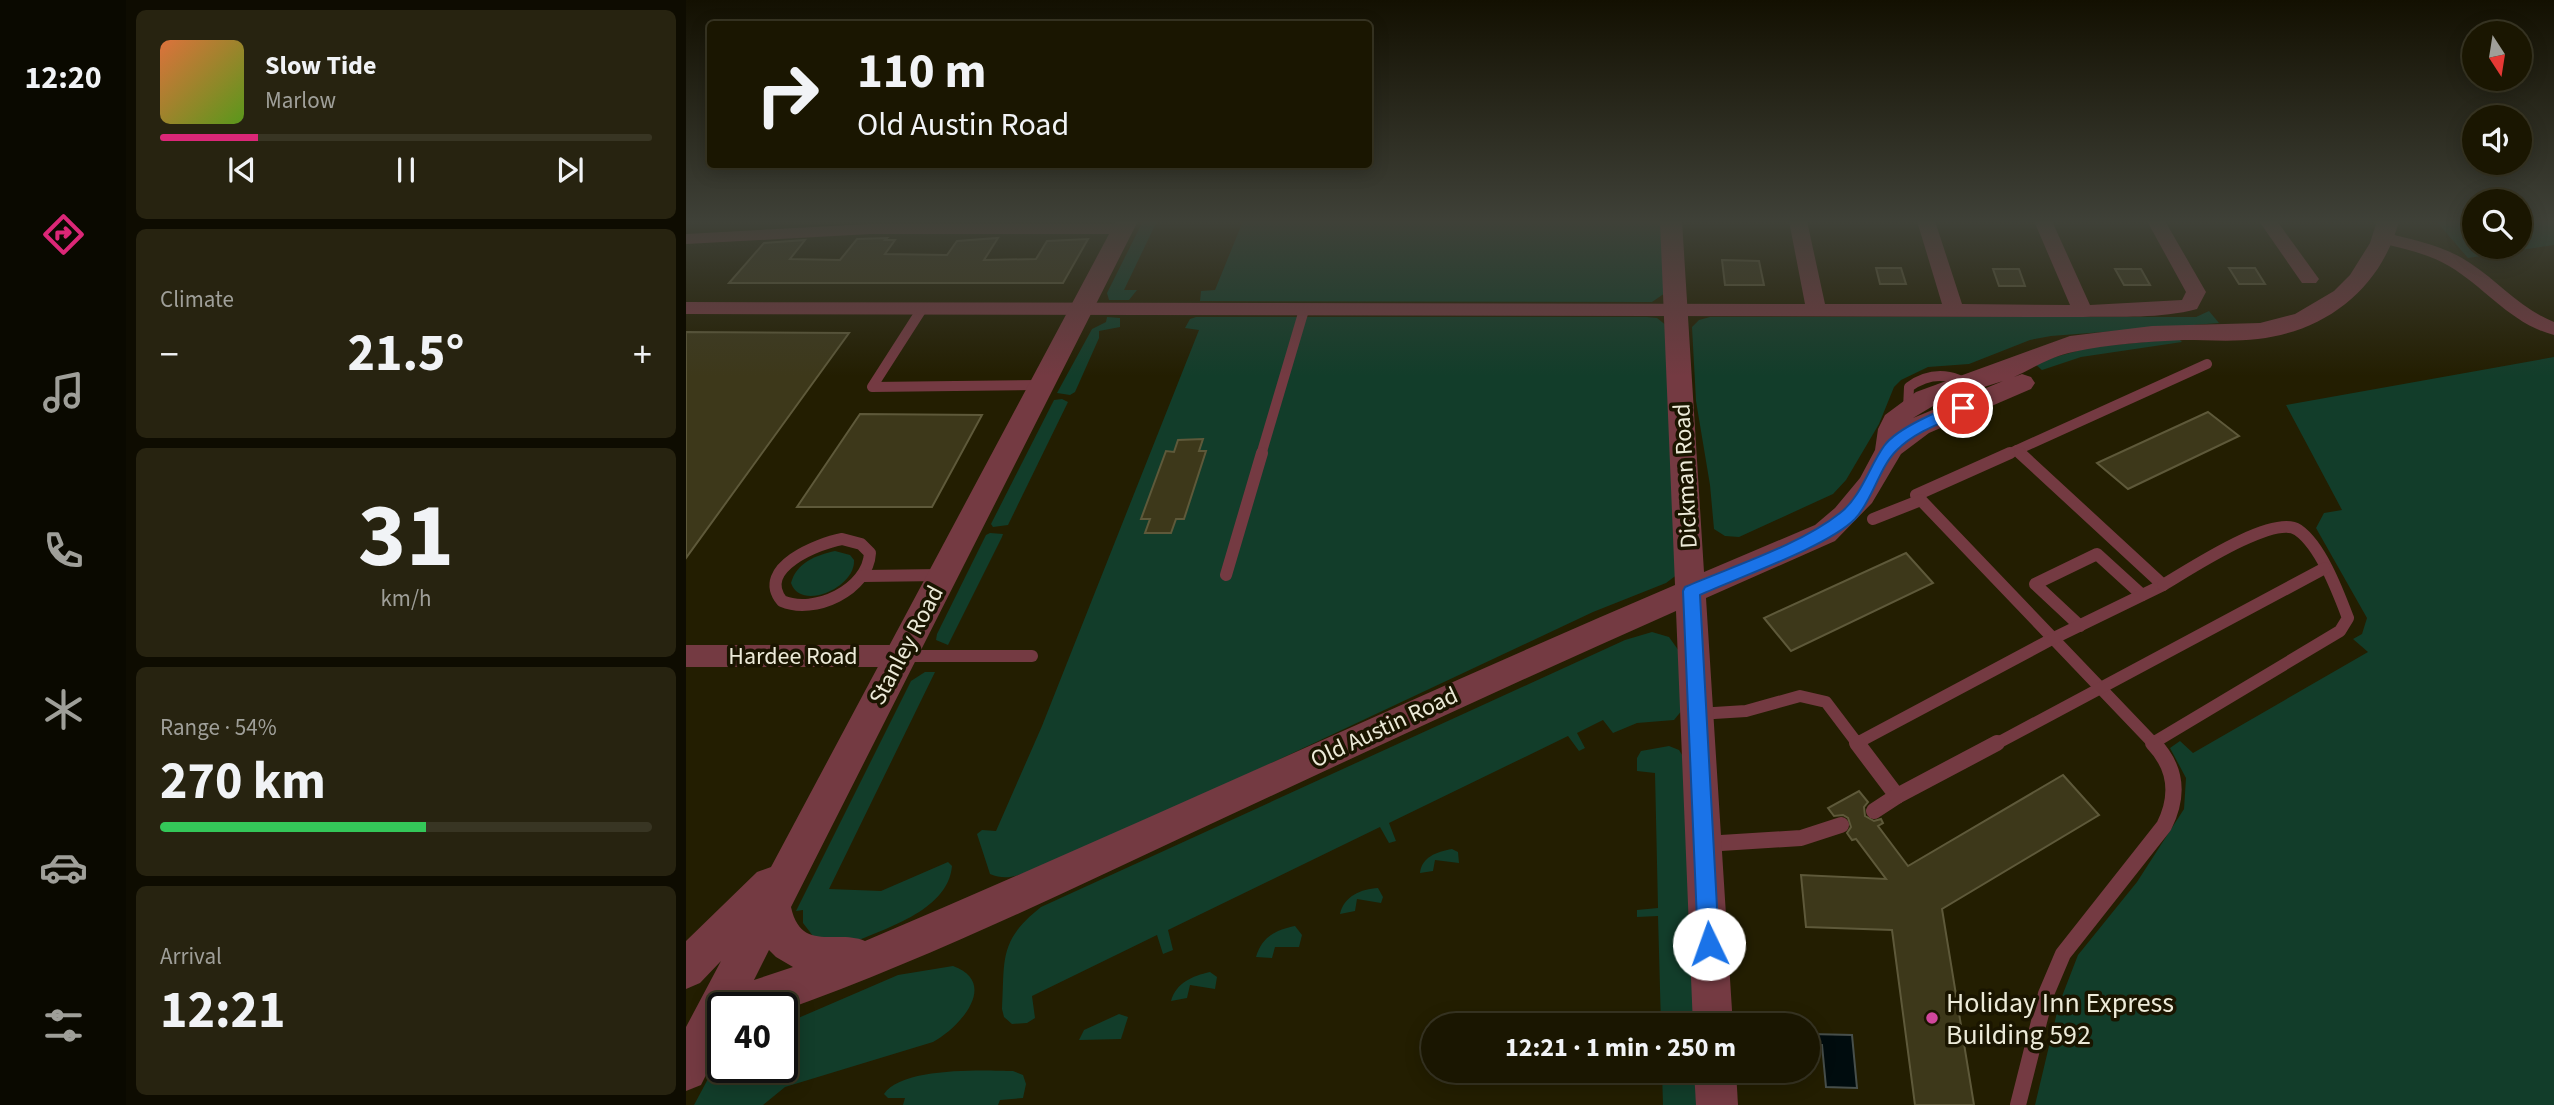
<!DOCTYPE html>
<meta charset="utf-8">
<style>
body{margin:0;font-family:"Source Sans 3",sans-serif;background:#272310;color:#f1f3f6;height:100vh;display:flex;flex-direction:column;font-size:26px;white-space:nowrap}
*{box-sizing:border-box;margin:0}
p{font-size:23px;color:#9f9f99}
.icon{flex:none;width:38px;height:38px;fill:none;stroke:currentColor;stroke-width:2;stroke-linecap:round;stroke-linejoin:round}
.map{position:relative;flex:1;overflow:hidden}
.side{display:flex;flex-direction:column;gap:10px;padding:10px;background:#0e0c01;width:560px}
.side>*{flex:none}
.banner{position:absolute;left:21px;top:21px;width:665px;height:147px;border-radius:7px;box-shadow:0 4px 18px #0003,0 0 0 2px #383523;background:#1a1601;color:#f1f3f6;overflow:hidden}
.needle{width:46px;rotate:168deg}
.tools{position:absolute;left:1776px;top:21px;display:grid;gap:14px}
.tools a{display:grid;place-items:center;width:70px;height:70px;border-radius:50%;background:#1a1601;box-shadow:0 4px 18px #0003,0 0 0 2px #383523;font-size:35px}
.speed{position:absolute;left:21px;top:992px;display:flex;gap:14px;font-size:35px;font-weight:700;text-align:center}
.speed>*{display:grid;place-content:center;width:91px;height:91px;border-radius:50%;background:#1a1601;box-shadow:0 4px 18px #0003,0 0 0 2px #383523;line-height:1}
.speed .limit{border:4px solid #111;border-radius:10px;background:#fff;color:#111}
.pin{position:absolute;display:grid;place-items:center;width:60px;height:60px;color:#fff;margin:-30px;border:4px solid #fff;border-radius:50%;box-shadow:0 2px 7px #0007}
.me{position:absolute;width:77px;margin:-38px;rotate:357deg;stroke-linejoin:round;filter:drop-shadow(0 0 5px #0008)}
.turn{display:flex;align-items:center;gap:24px;height:147px;padding:0 35px;font-size:32px}
.turn .icon{width:91px;height:91px;stroke-width:2.5}
.turn b{display:block;font-size:49px;line-height:60px}
.big{font-size:52px;font-weight:700;line-height:1.1}
.side .card{flex:1;display:flex;flex-direction:column;justify-content:center;gap:10px;min-width:0;padding:0 24px;border-radius:10px;background:#272310}
.side .dial{align-items:center;gap:0}
.dial b{font-size:91px;line-height:1}
.song{display:flex;align-items:center;gap:21px}
.cover{width:84px;height:84px;border-radius:10px;background:linear-gradient(135deg,hsl(20 70% 55%),hsl(90 70% 35%))}
.played{height:7px;border-radius:4px;background:linear-gradient(90deg,#db2777 20%,#383523 20%)}
.keys{display:flex;justify-content:space-around;direction:ltr}
.heat{display:flex;justify-content:space-between;align-items:center;font-size:38px;direction:ltr}
.charge{height:10px;border-radius:5px;background:linear-gradient(90deg,#34c759 54%,#383523 0)}
.trip{position:absolute;left:735px;top:1013px;width:399px;height:70px;border-radius:35px;background:#1a1601;box-shadow:0 4px 18px #0003,0 0 0 2px #383523;font-weight:700;line-height:70px;text-align:center}
main{display:flex;flex:1;min-height:0}
.tab-bar{display:flex;flex-direction:column;width:126px;justify-content:space-around;align-items:center;background:#0a0900;color:#9f9f99}
.tab-bar .icon{width:49px;height:49px}
.tab-bar .selected{color:#db2777}
.tab-bar b{font-size:32px;color:#f1f3f6}
.map>svg:first-child{display:block}
.green{fill:#123d2a}
.water{fill:#000c0e;stroke:#474f4b;stroke-width:2}
.building{fill:#3d381a;stroke:#5e593a;stroke-width:2}
.lines{fill:none;stroke-linecap:round;stroke-linejoin:round}
.service-far2{stroke:#743a42;stroke-width:10}
.service-far1{stroke:#743a42;stroke-width:12}
.service{stroke:#743a42;stroke-width:16}
.minor{fill:#743a42;fill-rule:evenodd}
.tertiary{fill:#743a42;fill-rule:evenodd}
.route{fill:#1a73e8;stroke:#114b97;stroke-width:2}
.hotel-dot{fill:#d1479c;stroke:#1a1500;stroke-width:2.5}
.labels{text-anchor:middle;stroke-width:7;stroke-linejoin:round;paint-order:stroke}
.street-label{font-size:24px;fill:#ecead8;stroke:#1a1500}
.near-poi-label{font-size:28px;fill:#ecead8;stroke:#1a1500;text-anchor:start}
</style>
<main>
<nav class="tab-bar">
<b>12:20</b>
<svg class="icon selected" aria-label="directions" viewBox="0 0 24 24"><path d="M12 3l9 9-9 9-9-9zM9 14v-3h6M13 9l2 2-2 2"/></svg>
<svg class="icon" aria-label="music" viewBox="0 0 24 24"><path d="M9 18V5l10-2v13"/><circle cx="6" cy="18" r="3"/><circle cx="16" cy="16" r="3"/></svg>
<svg class="icon" aria-label="phone" viewBox="0 0 24 24"><path d="M5 4h4l2 5-3 2q2 4 5 5l2-3 5 2v4C11 20 4 13 5 4z"/></svg>
<svg class="icon" aria-label="climate" viewBox="0 0 24 24"><path d="M12 3v18M4 7l16 10M4 17L20 7"/></svg>
<svg class="icon" aria-label="car" viewBox="0 0 24 24"><path d="M5 17H2v-5l4-1 3-4h7l3 4 3 1v5h-3M9 17h6M6 11h13"/><circle cx="7" cy="17" r="2"/><circle cx="17" cy="17" r="2"/></svg>
<svg class="icon" aria-label="filters" viewBox="0 0 24 24"><path d="M4 7h16M4 17h16"/><circle cx="9" cy="7" r="2"/><circle cx="15" cy="17" r="2"/></svg>
</nav>
<section class="side">
<div class="card">
<div class="song"><i class="cover"></i><div><b>Slow Tide</b><p>Marlow</p></div></div>
<div class="played"></div>
<div class="keys"><svg class="icon" aria-label="previous" viewBox="0 0 24 24"><path d="M18 5L8 12l10 7zM5 5v14"/></svg><svg class="icon" aria-label="pause" viewBox="0 0 24 24"><path d="M8 5v14M16 5v14"/></svg><svg class="icon" aria-label="next" viewBox="0 0 24 24"><path d="M6 5l10 7-10 7zM19 5v14"/></svg></div>
</div>
<div class="card"><p>Climate</p>
<div class="heat"><a>−</a><b class="big">21.5°</b><a>+</a></div>
</div>
<div class="card dial"><b>31</b><p>km/h</p></div>
<div class="card"><p>Range · 54%</p><b class="big">270 km</b><div class="charge"></div></div>
<div class="card"><p>Arrival</p><b class="big">12:21</b></div>
</section>
<div class="map">
<svg width="1868" height="1105" viewBox="0 0 1868 1105">
<rect width="100%" height="100%" fill="#231e01"/>
<g class="green">
<path d="M457,221h14l-33,69h13l-8,10h-20l-2,-7z"/>
<path d="M557,221h421l4,70 -16,11 -452,-1 1,-10 14,-1z"/>
<path d="M1750,221h38v26h46v-26h34v24l-86,13z"/>
<path d="M1523,311l10,12 -168,13 -21,4 -61,24 -41,3 -27,13 -7,7 -15,37 -33,56 -13,14 -94,43 -14,-1 -11,-7 -4,-44 -14,-84 -4,-74 7,-7 11,-3h486z"/>
<path d="M421,317l13,1v9l-21,4v7l-24,54 -5,3 -13,-2 35,-64 14,-7z"/>
<path d="M510,317h451l10,1 10,8 11,248 -12,9 -73,29 -362,170 -196,87c-16,6 -28,12 -45,5l-13,-40 5,-4 14,1 46,-105 157,-396 -14,-2 5,-9z"/>
<path d="M1493,339l3,3 -101,15 -39,13 -8,-7 57,-16z"/>
<path d="M1868,357v748h-519l24,-101 19,-49 59,-73 47,-73 2,-31 -16,-30 10,-7 13,12 175,-101 -15,-13 9,-5 5,-16 -51,-90 8,-15 18,-3 -56,-105z"/>
<path d="M368,400l8,-1 6,3 -60,123 -15,2 -2,-3z"/>
<path d="M304,533l13,1 -1,3 -54,108 -12,-5 1,-6 49,-99z"/>
<path d="M149,551l15,4 4,5c2,27 -53,52 -63,23 5,-20 25,-28 44,-32z"/>
<path d="M966,632l17,5 10,14 4,58 -9,11 -37,3 -24,10 -10,-13 -26,13 8,15 -6,3 -11,-15 -179,87 7,18 -7,2 -9,-16 -212,103 5,20 -10,4 -6,-19 -125,61 3,22 -8,5 -15,1 -8,-7 -2,-8c3,-49 -4,-68 39,-102l584,-267z"/>
<path d="M239,672h10l-106,217 52,2 67,-29 4,4c-4,46 -70,63 -107,80l-32,-10 -10,-13v-13l-7,1 115,-230z"/>
<path d="M983,746l10,4 5,8 12,267h-35l-3,-109 -21,1v-7l21,-2 -3,-135 -18,-2v-13l4,-7z"/>
<path d="M766,849l6,3 1,11 -24,-3 -2,11 -13,2c2,-16 16,-21 32,-24z"/>
<path d="M692,888l5,9 -2,6 -24,-4 -2,12 -15,3c4,-18 21,-25 38,-26z"/>
<path d="M609,926l7,9 -3,12h-24l-3,11 -16,-1c6,-20 19,-27 39,-31z"/>
<path d="M267,966c47,17 6,62 -20,76l-148,45 -22,18h-69l15,-28 14,-15v6h59v-43l116,-50z"/>
<path d="M524,972l7,5 -2,12 -25,-4 -3,13 -16,3c5,-18 21,-25 39,-29z"/>
<path d="M433,1014l9,3 -7,22 -42,1 5,-10z"/>
<path d="M327,1071l10,4 3,9 -3,14 -23,2 -2,5h-95l2,-7h-17l-4,-4c17,-27 99,-24 129,-23z"/>
<path d="M976,1071h36l2,34h-37z"/>
</g>
<path class="water" d="M1125,1034l41,1 5,53 -31,-1 -4,-42h-11z"/>
<g class="building">
<path d="M201,238l-2,2h10l-10,14 62,1 10,-14 41,-3 -14,22 52,-1 11,-18 41,-2 -25,44h-334l35,-40 41,-3 -15,19 50,1 17,-21z"/>
<path d="M1036,260l37,1 5,24h-39z"/>
<path d="M1190,268h25l5,16h-26z"/>
<path d="M1543,268h26l10,16h-26z"/>
<path d="M1307,269h26l6,17h-26z"/>
<path d="M1429,269h26l9,16h-26z"/>
<path d="M0,332l163,1 -163,225z"/>
<path d="M1522,412l31,24 -111,53 -31,-26z"/>
<path d="M174,414l122,1 -50,92h-135z"/>
<path d="M517,439l-4,12h7l-22,68h-8l-5,14h-26l5,-14h-9l25,-68 8,1 4,-12z"/>
<path d="M1220,553l27,30 -142,68 -27,-33z"/>
<path d="M1377,775l36,40 -157,94 32,196h-59l-23,-175 -86,-3 -5,-52 85,4 -30,-40 -4,1 -5,-7 4,-6 -3,-9 -5,-3 -9,1 -6,-8 31,-17 9,11 -4,5 1,9 9,5 7,-2 2,4 -5,3 30,40z"/>
</g>
<g class="lines">
<g class="service-far2">
<path d="M0,239l184,-10h253"/>
<path d="M236,309l-50,78 169,-2"/>
<path d="M1222,409l1,-22c28,-20 53,-10 78,10"/>
<path d="M1331,450l5,5"/>
<path d="M575,455l43,-145"/>
<path d="M1320,455l201,-91"/>
</g>
<g class="service-far1">
<path d="M1324,453l-94,42 239,250"/>
<path d="M1187,519l48,-19"/>
<path d="M156,539l19,5 9,9c-2,37 -56,62 -88,48 -27,-33 37,-58 60,-62z"/>
<path d="M540,575l36,-122"/>
<path d="M177,576l79,-1"/>
<path d="M1394,626l-45,-42 62,-30 45,41"/>
<path d="M216,656h130"/>
<path d="M1012,714l48,-3 54,-15 26,6 31,41 195,-104 111,-54 -143,-132"/>
<path d="M1467,743l187,-112 8,-13c-10,-26 -27,-72 -50,-88 -24,-17 -111,41 -135,55"/>
<path d="M1308,745l331,-177"/>
</g>
<g class="service">
<path d="M1171,743l40,53 -23,15"/>
<path d="M1211,796l100,-53"/>
<path d="M1019,844l96,-6 40,-13"/>
<path d="M1332,1105l28,-111 17,-40 101,-128c15,-30 13,-58 -11,-83"/>
</g>
<g class="minor">
<path d="M1103,221h18l18,83h117l-25,-83h18l27,83 108,1 -36,-84h18l38,84 92,-5 4,-8 -39,-71h18l41,71 -9,17c-37,10 -76,7 -114,8l-1397,-3v-12l1119,2z"/>
<path d="M1573,221h18l42,58 -3,4h-14z"/>
<path d="M1697,232c30,8 61,13 87,31 29,19 51,46 84,59v13c-43,-11 -68,-47 -105,-69 -22,-13 -48,-18 -73,-24l-2,-4z"/>
<path d="M0,645h215l9,3 4,8 -4,8 -9,3h-215z"/>
</g>
<g class="tertiary">
<path d="M430,221h22l-347,686c10,46 46,22 74,34 271,-115 539,-240 810,-356l-15,-364h22l22,351 111,-47 20,-17 25,-30 15,-28 3,-21 7,-14 31,-23 154,-56 82,-10 108,-3 35,-9 39,-23 16,-16 20,-32 7,-22h22c-18,67 -72,110 -141,118 -25,3 -50,1 -74,1 -38,2 -75,4 -111,12 -21,4 -40,16 -59,25l8,-3 9,3 4,6 -4,6 -102,44 -28,21 -29,49 -37,38 -129,57 27,428h-40l-17,-415c-165,73 -328,149 -491,225 -132,62 -265,126 -403,175v-3h-59v33l-22,44 -15,6v-64l35,-66 -21,22 -14,6v-48l71,-69 14,-5zM1317,381l-90,37 30,-18zM83,950l7,7 17,10 -39,13z"/>
<path d="M1008,1071h42l2,34h-42z"/>
</g>
</g>
<linearGradient id="sky" x2="0" y2="1"><stop stop-color="#131001"/><stop offset="0.59" stop-color="#3f4138"/><stop offset="1" stop-color="#3f4138" stop-opacity="0"/></linearGradient>
<rect width="1868" height="376" fill="url(#sky)"/>
<path class="route" d="M1277,403l5,1v7c-24,11 -52,20 -71,39 -18,17 -24,50 -42,69 -28,28 -116,58 -155,76l19,349 -3,7 -7,3 -7,-3 -4,-7 -15,-353 2,-4c48,-21 115,-42 155,-74 21,-16 29,-46 44,-67 13,-18 57,-37 79,-43z"/>
<circle class="hotel-dot" cx="1246" cy="1018" r="7"/>
<g class="labels">
<g class="street-label">
<text transform="translate(999 476) rotate(-93)" y="8">Dickman Road</text>
<text transform="translate(220 645) rotate(-62)" y="8">Stanley Road</text>
<text x="107" y="664">Hardee Road</text>
<text transform="translate(698 727) rotate(-25)" y="8">Old Austin Road</text>
</g>
<g class="near-poi-label">
<text x="1260" y="1012">Holiday Inn Express<tspan x="1260" dy="32">Building 592</tspan></text>
</g>
</g>
</svg>
<div class="tools">
<a><svg class="needle" viewBox="-14 -14 28 28"><path d="M0-13l5 13h-10z" fill="#e53935"/><path d="M0 13l5-13h-10z" fill="#9f9f99"/></svg></a>
<a><svg class="icon" aria-label="sound" viewBox="0 0 24 24"><path d="M4 9h4l5-4v14l-5-4H4zM17 9q2 3 0 6"/></svg></a>
<a><svg class="icon" aria-label="search" viewBox="0 0 24 24"><circle cx="10" cy="10" r="6"/><path d="M15 15l6 6"/></svg></a>
</div>
<div class="speed"><div class="limit">40</div></div>
<div class="pin" style="left:1277px;top:408px;background:#d93025"><svg class="icon" aria-label="arrive" viewBox="0 0 24 24"><path d="M6 21V4h12l-3 4 3 4H6"/></svg></div>
<svg class="me" style="left:1023px;top:944px" viewBox="-20 -20 40 40"><circle r="19" fill="#fff"/><path d="M0-13L10 11 0 6-10 11z" fill="#1a73e8"/></svg>
<div class="trip">12:21 · 1 min · 250 m</div>
<div class="banner">
<div class="turn"><svg class="icon" aria-label="right" viewBox="0 0 24 24"><path d="M7 20v-9h11M14 6l5 5-5 5"/></svg><div><b>110 m</b>Old Austin Road</div></div>
</div>
</div>
</main>
